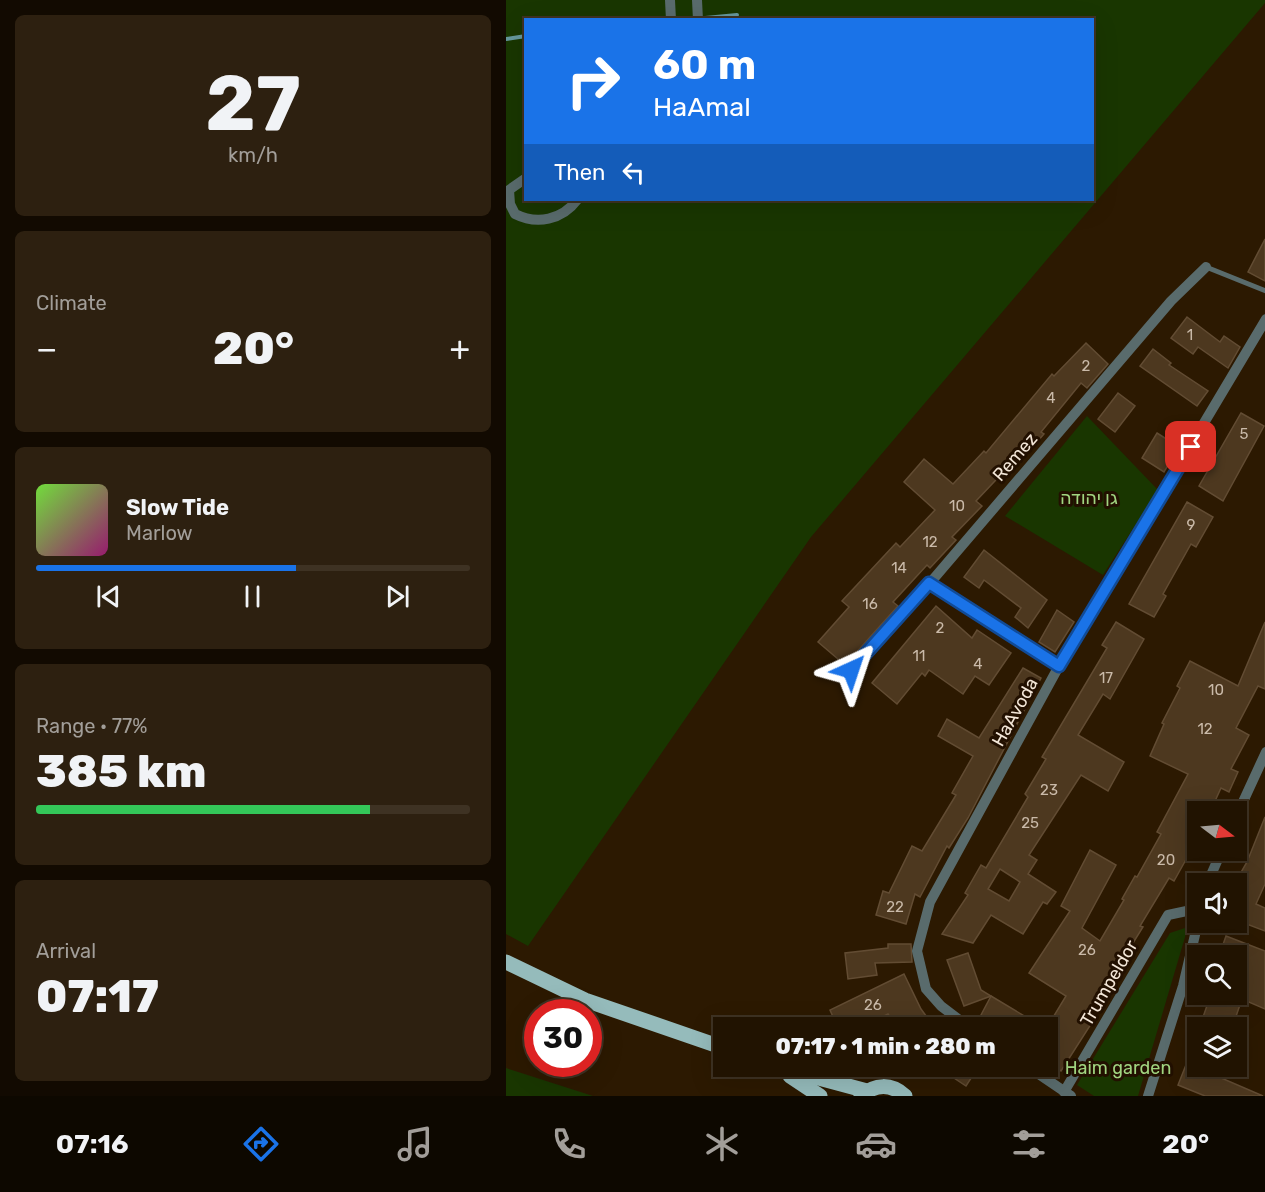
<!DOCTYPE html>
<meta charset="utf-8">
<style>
body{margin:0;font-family:Rubik,Heebo,sans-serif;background:#2d2010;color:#f1f3f6;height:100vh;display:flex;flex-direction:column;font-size:22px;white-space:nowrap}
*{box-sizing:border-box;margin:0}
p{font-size:20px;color:#a29e99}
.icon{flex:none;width:33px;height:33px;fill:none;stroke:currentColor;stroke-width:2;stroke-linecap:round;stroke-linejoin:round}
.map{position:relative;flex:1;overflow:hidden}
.panel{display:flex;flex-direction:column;gap:15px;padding:15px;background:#120a01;width:506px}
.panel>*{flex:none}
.banner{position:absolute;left:18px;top:18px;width:570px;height:183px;border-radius:0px;box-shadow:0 6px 24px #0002,0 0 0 2px #3e3223;background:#1a73e8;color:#fff;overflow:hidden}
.needle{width:39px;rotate:106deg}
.controls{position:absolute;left:681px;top:801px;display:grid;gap:12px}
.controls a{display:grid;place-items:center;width:60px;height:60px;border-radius:0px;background:#211301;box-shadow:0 6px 24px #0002,0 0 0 2px #3e3223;font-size:30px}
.speed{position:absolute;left:18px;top:999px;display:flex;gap:12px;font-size:30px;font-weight:700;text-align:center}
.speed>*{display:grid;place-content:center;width:78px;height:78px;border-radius:50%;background:#211301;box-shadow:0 6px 24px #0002,0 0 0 2px #3e3223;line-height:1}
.speed .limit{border:9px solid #d22;background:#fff;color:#111}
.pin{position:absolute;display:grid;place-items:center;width:51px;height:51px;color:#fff;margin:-26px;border-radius:12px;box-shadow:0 3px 9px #0006}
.me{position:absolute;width:66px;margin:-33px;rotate:42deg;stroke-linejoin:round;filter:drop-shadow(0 0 4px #0008)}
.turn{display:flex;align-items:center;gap:21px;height:126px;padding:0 30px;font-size:27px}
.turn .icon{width:78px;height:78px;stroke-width:2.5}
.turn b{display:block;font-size:42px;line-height:51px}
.then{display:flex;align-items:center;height:57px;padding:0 30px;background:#0003;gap:12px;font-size:22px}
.big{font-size:45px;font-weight:800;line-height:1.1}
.panel .widget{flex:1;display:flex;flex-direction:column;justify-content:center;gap:9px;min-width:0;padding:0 21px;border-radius:9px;background:#2d2010}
.panel .dial{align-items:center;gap:0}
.dial b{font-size:78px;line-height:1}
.song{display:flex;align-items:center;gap:18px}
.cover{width:72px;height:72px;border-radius:9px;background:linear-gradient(135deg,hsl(100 70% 55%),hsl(320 70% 35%))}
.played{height:6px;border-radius:3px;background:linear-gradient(90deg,#1a73e8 60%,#3e3223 60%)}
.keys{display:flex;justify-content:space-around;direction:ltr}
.heat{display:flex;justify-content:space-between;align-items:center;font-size:33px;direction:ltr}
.charge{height:9px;border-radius:4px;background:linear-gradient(90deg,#34c759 77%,#3e3223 0)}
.trip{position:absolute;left:207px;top:1017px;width:345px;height:60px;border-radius:0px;background:#211301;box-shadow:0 6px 24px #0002,0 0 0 2px #3e3223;font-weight:800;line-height:60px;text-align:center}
.menu{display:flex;height:96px;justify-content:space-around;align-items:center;background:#0d0800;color:#a29e99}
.menu .icon{width:42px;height:42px}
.menu .active{color:#1a73e8}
.menu b{font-size:27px;color:#f1f3f6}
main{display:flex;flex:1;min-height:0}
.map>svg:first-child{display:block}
.green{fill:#193600;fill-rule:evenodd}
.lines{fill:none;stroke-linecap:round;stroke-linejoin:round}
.stream{stroke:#65979c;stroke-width:4}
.building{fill:#4d381f;stroke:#624c33;stroke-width:1.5;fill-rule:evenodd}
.service{stroke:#596b6c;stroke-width:5}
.minor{stroke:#596b6c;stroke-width:10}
.primary{stroke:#95bbbb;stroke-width:15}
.route-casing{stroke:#114b97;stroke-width:15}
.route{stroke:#1a73e8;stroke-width:10}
.labels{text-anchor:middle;stroke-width:6;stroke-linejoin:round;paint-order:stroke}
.number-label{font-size:15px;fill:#cabaa9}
.street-label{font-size:18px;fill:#f3e6d7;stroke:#221000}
.park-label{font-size:18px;fill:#a1d580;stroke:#221000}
</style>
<main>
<section class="panel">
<div class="widget dial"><b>27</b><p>km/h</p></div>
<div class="widget"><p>Climate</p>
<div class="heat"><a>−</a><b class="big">20°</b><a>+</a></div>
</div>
<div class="widget">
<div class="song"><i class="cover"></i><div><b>Slow Tide</b><p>Marlow</p></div></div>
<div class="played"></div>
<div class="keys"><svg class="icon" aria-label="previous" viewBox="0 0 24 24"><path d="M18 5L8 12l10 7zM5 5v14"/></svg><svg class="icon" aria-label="pause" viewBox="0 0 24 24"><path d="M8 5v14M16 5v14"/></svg><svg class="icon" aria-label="next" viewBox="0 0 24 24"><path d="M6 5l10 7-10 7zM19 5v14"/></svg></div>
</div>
<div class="widget"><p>Range · 77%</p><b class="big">385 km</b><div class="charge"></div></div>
<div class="widget"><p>Arrival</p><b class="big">07:17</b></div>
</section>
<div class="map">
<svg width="760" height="1096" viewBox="0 0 760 1096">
<rect width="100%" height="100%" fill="#2c1901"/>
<g class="green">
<path d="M0,0h760l-1,3 -454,534 -283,409 -22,-12zM20,20h566v180h-566z"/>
<path d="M581,416l71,74 -55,85 -98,-59z"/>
<path d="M682,927l-50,169h-44l-17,-11 93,-152z"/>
<path d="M0,1068l87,28h-87z"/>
</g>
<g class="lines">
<g class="stream">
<path d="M178,20l53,-5"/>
<path d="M0,39l20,-3"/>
</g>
</g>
<g class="building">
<path d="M759,239v42l-17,-9z"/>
<path d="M681,317l33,25 4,-6 16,11 -12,21 -30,-21 -5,7 -22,-16z"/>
<path d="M580,343l22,21 -21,24 -6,-5 -40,49 3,2 -28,32 -4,-3 -36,38 6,5 -30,31 4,3 -26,28 -3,-3 -34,37 5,4 -53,59 -27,-23 31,-35 -7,-6 54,-58 4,4 35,-37 -31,-28 20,-23 29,25 31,-33 2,2 66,-79 2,2z"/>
<path d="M647,349l18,14 -2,2 39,26 -11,15 -57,-40z"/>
<path d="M612,393l17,13 -20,26 -17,-13z"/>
<path d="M735,413l23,13 -41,75 -24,-15z"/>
<path d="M651,433l22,14 -15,25 -22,-14z"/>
<path d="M681,502l26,15 -17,30 -5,-3 -28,50 3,2 -12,21 -25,-13z"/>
<path d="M478,550l63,50 -19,28 -13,-11 6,-9 -37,-28 -5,8 -15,-11z"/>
<path d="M430,606l36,32 5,-8 34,23 -22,32 -14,-9 -12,18 -34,-24 -4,6 -3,-3 -25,31 -25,-21z"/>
<path d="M551,610l17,12 -19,30 -16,-10z"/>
<path d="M610,622l28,17 -34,60 -7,-5 -25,41 46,27 -16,29 -27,-16 -52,80 8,5 -9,14 28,18 -9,12 -4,-2 -20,32 -32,-19 -18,28 -31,-9 26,-39 -3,-2 16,-28 5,3 42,-71 -3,-3 21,-35 -4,-2 65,-109 -5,-3zM494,869l20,13 -11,19 -21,-12z"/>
<path d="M759,622v67l-7,-3 -22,42 13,7 -18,34 7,3 -9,20 -8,-4 -11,24h-12v22l-10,22 -14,25 -5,-3 -29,48 3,1 -38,61 3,2 -18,29 3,2 -32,50 -13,-8v-25l6,-11 -5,-3 17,-28 -37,-23 41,-62 -9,-5 29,-56 26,15 -34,63 18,13 24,-41 -2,-1 13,-23 2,1 24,-43 -4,-2 31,-58 -38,-18 14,-32 -2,-1 18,-35 -3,-2 13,-25 48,25z"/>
<path d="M517,668l18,10 -73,140 -19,30 -2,-2 -27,51 -5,-3 -9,30 -30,-9 7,-24 6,2 23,-47 10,5 34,-56 -4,-2 21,-37 -35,-20 9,-17 32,19z"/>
<path d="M759,817v67l-9,20 9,4v23l-29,-11v-39l11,-19z"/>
<path d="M720,936l39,15v58l-23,-10 -10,29h-19l-12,-5 10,-29h25v-38h-17z"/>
<path d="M382,944h23l1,18 -37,1 2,12 -29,4 -3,-26 43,-5z"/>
<path d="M462,953l13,37 10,6 -27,10 -17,-46z"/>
<path d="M398,974l17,35 14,19h-37l-10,-14 -29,14h-21l-8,-18z"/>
<path d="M485,996l40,24 -5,8h-24l-21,-13z"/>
<path d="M691,1037l1,31 65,28h-58l-27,-11z"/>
<path d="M430,1066h43l-13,20z"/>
</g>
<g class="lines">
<path class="service" d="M700,267l60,24"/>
<g class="minor">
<path d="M164,0l1,20"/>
<path d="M191,0l1,20"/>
<path d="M20,178l-17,12 1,14 5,10c22,11 47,6 62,-14"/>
<path d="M424,583l129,83"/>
<path d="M345,670l79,-87 241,-282 35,-34"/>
<path d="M730,817l30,-65"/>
<path d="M701,884l15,-34"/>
<path d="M464,1028l-29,-22 -15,-17 -9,-38 13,-49 129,-236 207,-347"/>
<path d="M521,1066l44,30"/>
<path d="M558,1092l104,-177 28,-6"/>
<path d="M642,1096l35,-110 15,-64"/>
</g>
<g class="primary">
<path d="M0,962l79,38 139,48"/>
<path d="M268,1066l93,25"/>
<path d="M284,1076l30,20"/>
<path d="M355,1096c14,-12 30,-13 44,0"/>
</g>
</g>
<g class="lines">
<g class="route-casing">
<path id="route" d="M345,670l78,-87 130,83 132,-219"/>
</g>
<use href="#route" class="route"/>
</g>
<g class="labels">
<g class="number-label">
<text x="684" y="340">1</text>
<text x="580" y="371">2</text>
<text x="545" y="403">4</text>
<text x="738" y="439">5</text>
<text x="451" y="511">10</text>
<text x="685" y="530">9</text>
<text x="424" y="547">12</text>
<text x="393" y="573">14</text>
<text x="364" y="609">16</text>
<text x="434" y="633">2</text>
<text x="413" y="661">11</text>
<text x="472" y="669">4</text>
<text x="600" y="683">17</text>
<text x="710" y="695">10</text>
<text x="699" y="734">12</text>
<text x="543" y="795">23</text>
<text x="524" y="828">25</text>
<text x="660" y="865">20</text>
<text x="389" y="912">22</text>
<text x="581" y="955">26</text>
<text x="367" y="1010">26</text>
</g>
<g class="street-label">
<text transform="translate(509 457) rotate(-49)" y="6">Remez</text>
<text transform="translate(509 712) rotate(-61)" y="6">HaAvoda</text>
<text transform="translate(603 983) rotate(-60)" y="6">Trumpeldor</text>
</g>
<g class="park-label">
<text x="583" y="504">גן יהודה</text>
<text x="612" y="1074">Haim garden</text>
</g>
</g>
</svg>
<div class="controls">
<a><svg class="needle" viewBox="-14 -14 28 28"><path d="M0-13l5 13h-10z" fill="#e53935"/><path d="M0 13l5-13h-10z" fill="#a29e99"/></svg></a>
<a><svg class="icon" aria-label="sound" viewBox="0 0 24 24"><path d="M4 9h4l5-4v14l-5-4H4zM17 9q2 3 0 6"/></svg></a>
<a><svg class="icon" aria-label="search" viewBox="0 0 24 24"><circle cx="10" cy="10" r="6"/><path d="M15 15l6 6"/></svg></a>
<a><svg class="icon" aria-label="layers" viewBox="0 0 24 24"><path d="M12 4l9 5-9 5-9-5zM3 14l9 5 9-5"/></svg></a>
</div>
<div class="speed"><div class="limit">30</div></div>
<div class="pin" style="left:685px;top:447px;background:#d93025"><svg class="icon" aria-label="arrive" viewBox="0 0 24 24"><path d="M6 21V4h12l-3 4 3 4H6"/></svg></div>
<svg class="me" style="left:345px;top:670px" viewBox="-20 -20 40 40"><path d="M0-17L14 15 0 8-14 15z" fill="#1a73e8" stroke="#fff" stroke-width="4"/></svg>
<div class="trip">07:17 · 1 min · 280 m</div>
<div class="banner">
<div class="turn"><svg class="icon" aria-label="right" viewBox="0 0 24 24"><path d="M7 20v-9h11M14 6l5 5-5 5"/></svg><div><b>60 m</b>HaAmal</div></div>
<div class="then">Then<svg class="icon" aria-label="left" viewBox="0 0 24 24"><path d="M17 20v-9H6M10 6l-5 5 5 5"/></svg></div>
</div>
</div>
</main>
<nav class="menu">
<b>07:16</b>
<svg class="icon active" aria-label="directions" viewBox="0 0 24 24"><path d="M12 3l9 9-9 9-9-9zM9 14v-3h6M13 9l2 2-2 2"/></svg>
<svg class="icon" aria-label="music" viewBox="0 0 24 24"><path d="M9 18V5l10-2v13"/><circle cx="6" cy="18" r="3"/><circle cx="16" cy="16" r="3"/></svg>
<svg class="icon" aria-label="phone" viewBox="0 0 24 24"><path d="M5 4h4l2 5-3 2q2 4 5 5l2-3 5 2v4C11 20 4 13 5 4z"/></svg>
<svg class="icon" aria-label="climate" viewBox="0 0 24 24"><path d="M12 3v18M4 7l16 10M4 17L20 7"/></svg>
<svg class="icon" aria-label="car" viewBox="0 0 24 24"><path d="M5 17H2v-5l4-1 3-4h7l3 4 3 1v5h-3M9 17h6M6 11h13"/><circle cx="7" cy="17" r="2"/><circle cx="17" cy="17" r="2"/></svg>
<svg class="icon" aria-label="filters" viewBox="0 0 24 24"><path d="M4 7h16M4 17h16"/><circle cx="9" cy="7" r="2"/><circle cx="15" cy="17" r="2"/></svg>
<b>20°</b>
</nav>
